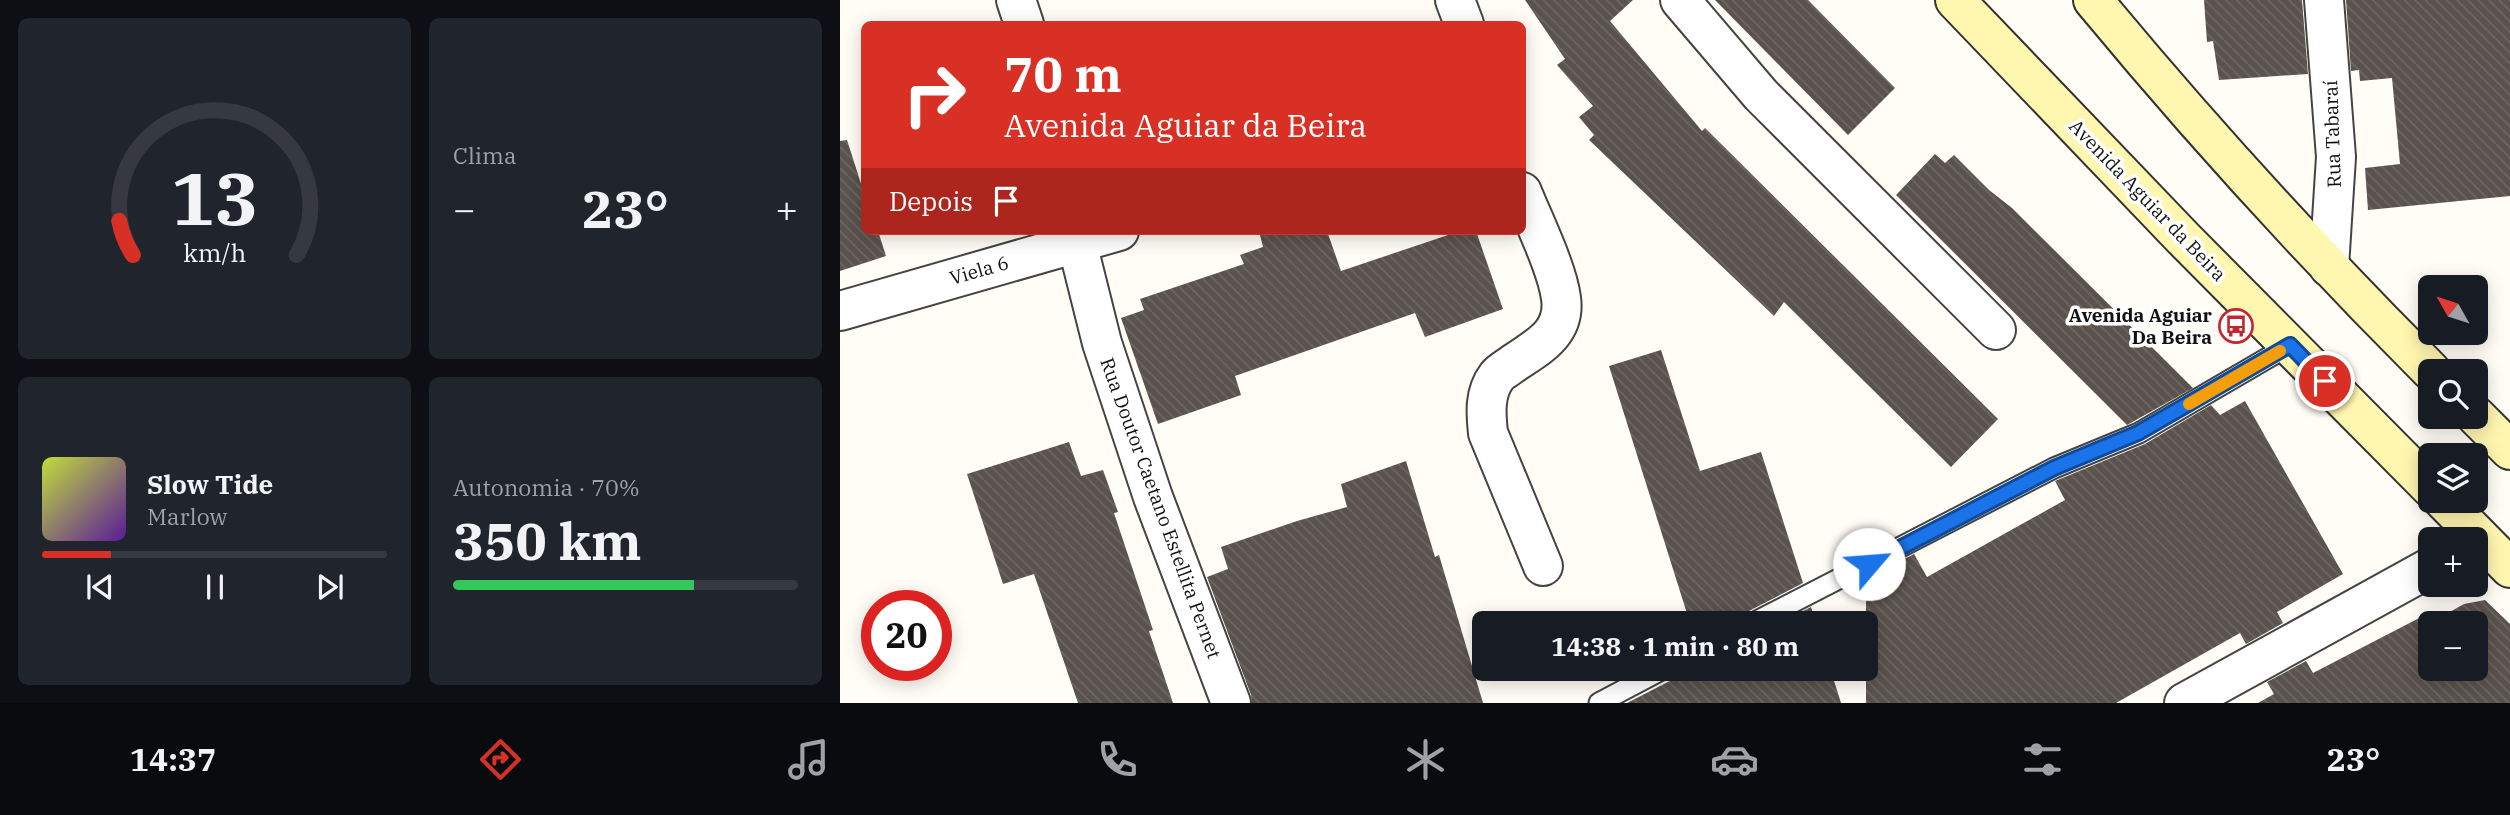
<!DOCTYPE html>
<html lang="pt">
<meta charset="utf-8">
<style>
body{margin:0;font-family:"IBM Plex Serif",serif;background:#20242c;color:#f1f3f6;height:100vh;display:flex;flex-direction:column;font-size:26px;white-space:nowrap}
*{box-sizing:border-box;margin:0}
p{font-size:23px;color:#9ea1a6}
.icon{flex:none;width:38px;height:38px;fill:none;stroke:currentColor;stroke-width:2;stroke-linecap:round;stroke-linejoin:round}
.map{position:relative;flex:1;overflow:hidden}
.sheet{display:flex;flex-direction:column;gap:18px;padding:18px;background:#0d0f14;width:840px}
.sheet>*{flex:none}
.banner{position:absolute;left:21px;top:21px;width:665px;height:214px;border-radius:10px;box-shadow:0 4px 18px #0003;background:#d93025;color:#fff;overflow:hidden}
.needle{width:46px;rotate:309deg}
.buttons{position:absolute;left:1578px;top:275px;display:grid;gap:14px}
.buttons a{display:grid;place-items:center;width:70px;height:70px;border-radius:10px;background:#171b24;box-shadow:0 4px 18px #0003;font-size:35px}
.speed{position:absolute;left:21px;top:590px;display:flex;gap:14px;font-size:35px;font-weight:700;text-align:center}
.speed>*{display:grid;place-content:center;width:91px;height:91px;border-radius:50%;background:#171b24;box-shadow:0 4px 18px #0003;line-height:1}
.speed .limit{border:10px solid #d22;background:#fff;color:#111}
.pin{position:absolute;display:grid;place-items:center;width:60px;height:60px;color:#fff;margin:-30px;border:4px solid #fff;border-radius:50%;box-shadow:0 2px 7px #0007}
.me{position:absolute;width:77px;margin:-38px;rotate:63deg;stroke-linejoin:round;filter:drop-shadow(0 0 5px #0008)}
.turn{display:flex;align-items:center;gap:24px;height:147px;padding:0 28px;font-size:32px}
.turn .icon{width:91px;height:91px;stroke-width:2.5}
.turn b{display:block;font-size:49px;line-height:60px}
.then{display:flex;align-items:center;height:66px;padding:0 28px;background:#0003;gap:14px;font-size:26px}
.big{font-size:52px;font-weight:700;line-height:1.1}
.sheet .tile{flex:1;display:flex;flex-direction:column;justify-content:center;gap:10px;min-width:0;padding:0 24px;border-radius:10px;background:#20242c}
.sheet .dial{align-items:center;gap:0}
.dial svg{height:182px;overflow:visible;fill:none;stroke:#363941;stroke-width:7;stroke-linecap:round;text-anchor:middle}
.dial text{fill:#f1f3f6;stroke:none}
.song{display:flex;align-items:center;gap:21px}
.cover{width:84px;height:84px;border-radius:10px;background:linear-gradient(135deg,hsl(70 70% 55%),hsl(270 70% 35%))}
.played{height:7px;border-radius:4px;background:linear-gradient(90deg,#d93025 20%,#363941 20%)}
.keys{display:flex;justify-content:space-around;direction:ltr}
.heat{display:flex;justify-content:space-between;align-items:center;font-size:38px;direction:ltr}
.charge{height:10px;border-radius:5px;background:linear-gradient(90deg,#34c759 70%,#363941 0)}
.sheet .tiles{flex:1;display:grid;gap:18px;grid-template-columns:repeat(2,1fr)}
.trip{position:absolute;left:632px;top:611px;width:406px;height:70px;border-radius:10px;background:#171b24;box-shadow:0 4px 18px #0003;font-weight:700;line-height:70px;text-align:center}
.menu{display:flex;height:112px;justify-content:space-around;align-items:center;background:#090b0e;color:#9ea1a6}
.menu .icon{width:49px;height:49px}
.menu .current{color:#d93025}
.menu b{font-size:32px;color:#f1f3f6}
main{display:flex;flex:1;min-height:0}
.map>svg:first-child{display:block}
.building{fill:url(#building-back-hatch);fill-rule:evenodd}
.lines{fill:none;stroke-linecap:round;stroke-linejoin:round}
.lane-casing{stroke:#444;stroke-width:23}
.street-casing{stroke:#444;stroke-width:42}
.secondary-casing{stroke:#333;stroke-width:42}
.lane{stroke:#fff;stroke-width:19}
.street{stroke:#fff;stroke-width:38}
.secondary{stroke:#fff6b0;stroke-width:38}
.route-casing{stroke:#114b97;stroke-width:18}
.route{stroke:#1a73e8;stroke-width:12}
.slow{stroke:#f59e0b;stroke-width:12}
.labels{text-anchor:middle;stroke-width:7;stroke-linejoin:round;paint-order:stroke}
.street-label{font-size:19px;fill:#111;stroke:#fff}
.poi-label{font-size:19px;font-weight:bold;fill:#111;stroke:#fff;text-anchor:end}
</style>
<main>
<section class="sheet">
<div class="tiles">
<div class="tile dial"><svg viewBox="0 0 100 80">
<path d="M14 69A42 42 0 1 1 86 69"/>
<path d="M14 69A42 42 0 0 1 8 54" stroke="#d93025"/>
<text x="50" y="56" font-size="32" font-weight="700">13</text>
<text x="50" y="72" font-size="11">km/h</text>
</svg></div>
<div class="tile"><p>Clima</p>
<div class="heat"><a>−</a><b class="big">23°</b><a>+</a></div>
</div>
<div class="tile">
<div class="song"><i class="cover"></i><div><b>Slow Tide</b><p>Marlow</p></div></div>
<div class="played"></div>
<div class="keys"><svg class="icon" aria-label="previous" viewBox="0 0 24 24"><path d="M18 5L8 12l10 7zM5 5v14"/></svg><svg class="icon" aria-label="pause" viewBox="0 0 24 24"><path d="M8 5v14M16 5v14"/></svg><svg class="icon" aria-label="next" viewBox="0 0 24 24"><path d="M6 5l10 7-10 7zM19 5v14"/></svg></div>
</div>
<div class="tile"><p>Autonomia · 70%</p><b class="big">350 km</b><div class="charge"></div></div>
</div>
</section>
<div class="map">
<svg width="1670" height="703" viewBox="0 0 1670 703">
<defs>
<pattern id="building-back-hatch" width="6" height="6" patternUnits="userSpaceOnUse" patternTransform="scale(1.75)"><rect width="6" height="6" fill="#5a524d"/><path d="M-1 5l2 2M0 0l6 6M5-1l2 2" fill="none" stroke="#6d6662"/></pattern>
</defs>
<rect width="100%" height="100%" fill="#fffdf5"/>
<g class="building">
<path d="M685,0h108l-23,21 92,110 3,-3 293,291 -47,48 -167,-165 -10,14 -185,-176 5,-5 -15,-18 14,-11 -36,-41 8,-6z"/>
<path d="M875,0h93l87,88 -47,47z"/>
<path d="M1364,0h98l6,74 -89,6 -6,-39 -6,1z"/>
<path d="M1506,0h164v196l-142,14 -3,-42 35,-4 -8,-86 -32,3 -1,-11 -8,1z"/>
<path d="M7,140l17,53v38h14l8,25 -46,15v-130z"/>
<path d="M1095,154l10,9 9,-8 35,35 23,18 181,180 -66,37 -231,-230z"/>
<path d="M419,231h68l14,40 119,-40h16l27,78 -78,28 -10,-24 -180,63 6,19 -83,29 -37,-106 23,-8 -4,-11 104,-35 -4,-9 23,-8z"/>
<path d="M821,350l39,121 61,-19 42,131 -56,29 -6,11h-51l-81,-257z"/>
<path d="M1405,401l98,173 -66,38 6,11 -37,21 -6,-11 -124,70h-250v-124l48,-25 13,23 138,-77 -10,-19 90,-37 66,-39 9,10z"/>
<path d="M229,442l12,34 22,-6 15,42 -4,1 39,117 -4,1 24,72h-95l-44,-129 -31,10 -36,-110z"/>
<path d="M566,461l29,96 4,-2 44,148h-231l-1,-8 -44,-118 21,-8 -7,-22 76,-26 50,-14 -6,-23z"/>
<path d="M1645,600l25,24v79h-252l16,-9 -7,-12 39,-21 7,12 112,-58 5,8 34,-19zM1591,623h45v45h-45z"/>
<path d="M971,607l5,16h-36z"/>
<path d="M855,668h135l11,35h-214z"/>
</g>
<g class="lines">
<g class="lane-casing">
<g id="lane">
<path d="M913,623l301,-155 85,-35 151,-88"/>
<path d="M759,703l66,-35"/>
</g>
</g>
<g class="street-casing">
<g id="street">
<path d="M176,0l8,24"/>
<path d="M615,0l9,24"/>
<path d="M840,0l81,95 235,235"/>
<path d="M1484,0l12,157 -7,110"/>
<path d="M682,192c12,30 35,76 39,106 5,35 -23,49 -47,65 -5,4 -13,8 -17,13 -13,17 -11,38 -9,57l55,133"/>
<path d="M234,231l28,112 51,154 78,206"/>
<path d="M0,311l279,-80"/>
<path d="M1344,703l247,-136"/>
</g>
</g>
<g class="secondary-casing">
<g id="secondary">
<path d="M1115,0l228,238 248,250"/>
<path d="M1253,0c106,128 220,253 338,371"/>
<path d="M1636,416l34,34"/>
<path d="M1603,500l67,68"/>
</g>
</g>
<use href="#lane" class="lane"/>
<use href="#street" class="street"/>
<use href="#secondary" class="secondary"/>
</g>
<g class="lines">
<g class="route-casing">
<path id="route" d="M1029,564l185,-96 84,-35 152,-88 35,36"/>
</g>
<use href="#route" class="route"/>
<path class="slow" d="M1349,404l91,-53"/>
</g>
<defs>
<g id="bus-ring" transform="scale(1.75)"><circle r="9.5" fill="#fff" stroke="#c4262e" stroke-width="1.5"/><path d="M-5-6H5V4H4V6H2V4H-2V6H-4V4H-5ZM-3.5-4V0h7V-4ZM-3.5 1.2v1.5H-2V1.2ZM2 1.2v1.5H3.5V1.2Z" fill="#c4262e"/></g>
</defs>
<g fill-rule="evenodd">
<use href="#bus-ring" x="1396" y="326"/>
</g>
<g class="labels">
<g class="street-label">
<text transform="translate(1492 134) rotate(-92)" y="7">Rua Tabaraí</text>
<text transform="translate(1308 200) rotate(46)" y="7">Avenida Aguiar da Beira</text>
<text transform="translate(139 270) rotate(-16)" y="7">Viela 6</text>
<text transform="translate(321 508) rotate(70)" y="7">Rua Doutor Caetano Estellita Pernet</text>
</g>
<g class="poi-label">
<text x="1372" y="322">Avenida Aguiar<tspan x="1372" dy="22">Da Beira</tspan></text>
</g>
</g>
</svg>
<div class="buttons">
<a><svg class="needle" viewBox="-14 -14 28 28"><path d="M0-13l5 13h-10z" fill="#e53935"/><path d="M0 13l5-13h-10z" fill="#9ea1a6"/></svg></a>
<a><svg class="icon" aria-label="search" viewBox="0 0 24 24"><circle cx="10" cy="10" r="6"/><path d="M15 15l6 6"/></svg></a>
<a><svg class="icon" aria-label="layers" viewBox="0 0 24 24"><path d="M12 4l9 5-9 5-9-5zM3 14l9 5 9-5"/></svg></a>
<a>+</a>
<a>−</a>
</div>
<div class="speed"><div class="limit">20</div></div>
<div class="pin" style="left:1485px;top:381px;background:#d93025"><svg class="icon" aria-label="arrive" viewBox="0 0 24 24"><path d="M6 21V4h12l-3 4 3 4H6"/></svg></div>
<svg class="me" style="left:1029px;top:564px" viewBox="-20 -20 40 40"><circle r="19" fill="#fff"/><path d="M0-13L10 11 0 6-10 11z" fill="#1a73e8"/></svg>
<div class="trip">14:38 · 1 min · 80 m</div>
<div class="banner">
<div class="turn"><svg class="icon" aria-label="right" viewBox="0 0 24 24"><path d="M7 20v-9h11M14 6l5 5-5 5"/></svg><div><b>70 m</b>Avenida Aguiar da Beira</div></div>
<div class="then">Depois<svg class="icon" aria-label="arrive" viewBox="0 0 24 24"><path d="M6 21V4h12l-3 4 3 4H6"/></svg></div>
</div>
</div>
</main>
<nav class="menu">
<b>14:37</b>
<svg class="icon current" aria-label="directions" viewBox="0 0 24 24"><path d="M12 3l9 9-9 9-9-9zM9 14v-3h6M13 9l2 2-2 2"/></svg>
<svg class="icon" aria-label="music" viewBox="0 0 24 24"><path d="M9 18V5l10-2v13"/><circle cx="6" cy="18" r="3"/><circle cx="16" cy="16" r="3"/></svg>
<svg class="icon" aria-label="phone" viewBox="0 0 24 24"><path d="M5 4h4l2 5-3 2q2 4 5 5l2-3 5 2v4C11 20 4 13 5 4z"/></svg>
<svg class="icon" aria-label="climate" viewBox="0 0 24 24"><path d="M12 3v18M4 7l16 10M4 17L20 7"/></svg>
<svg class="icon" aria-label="car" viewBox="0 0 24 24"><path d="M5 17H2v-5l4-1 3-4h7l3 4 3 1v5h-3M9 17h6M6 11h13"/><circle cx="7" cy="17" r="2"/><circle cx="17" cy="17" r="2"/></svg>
<svg class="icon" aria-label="filters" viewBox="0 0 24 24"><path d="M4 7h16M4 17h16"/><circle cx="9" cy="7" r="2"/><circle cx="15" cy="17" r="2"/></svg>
<b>23°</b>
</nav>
